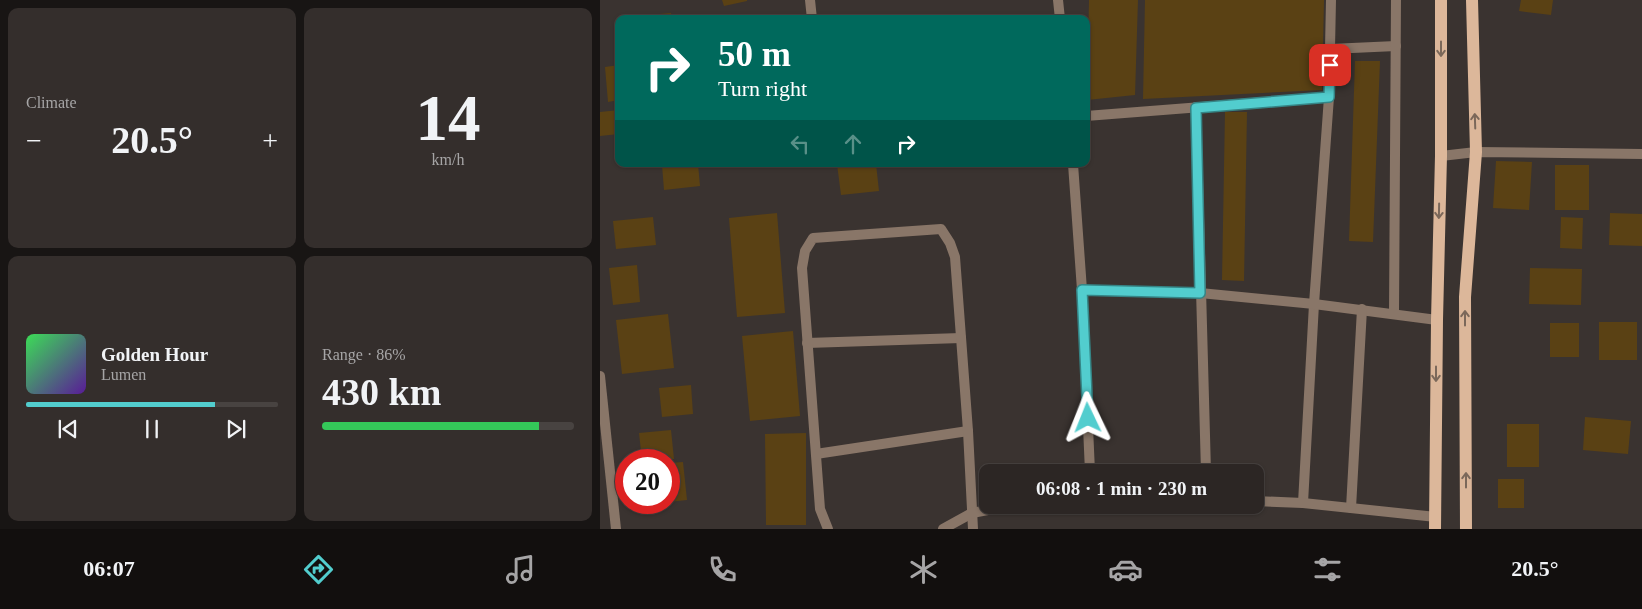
<!DOCTYPE html>
<meta charset="utf-8">
<style>
body{margin:0;font-family:Georgia,serif;background:#342e2c;color:#f1f3f6;height:100vh;display:flex;flex-direction:column;font-size:19px;white-space:nowrap}
*{box-sizing:border-box;margin:0}
p{font-size:16px;color:#a6a5a6}
.icon{flex:none;width:28px;height:28px;fill:none;stroke:currentColor;stroke-width:2;stroke-linecap:round;stroke-linejoin:round}
.map{position:relative;flex:1;overflow:hidden}
.side{display:flex;flex-direction:column;gap:8px;padding:8px;background:#181514;width:600px}
.side>*{flex:none}
.hud{position:absolute;left:15px;top:15px;width:475px;height:152px;border-radius:10px;box-shadow:0 1px 4px #0004,0 0 0 1px #484341;background:#00695c;color:#fff;overflow:hidden}
.speed{position:absolute;left:15px;top:449px;display:flex;gap:10px;font-size:25px;font-weight:700;text-align:center}
.speed>*{display:grid;place-content:center;width:65px;height:65px;border-radius:50%;background:#2c2624;box-shadow:0 1px 4px #0004,0 0 0 1px #484341;line-height:1}
.speed .limit{border:8px solid #d22;background:#fff;color:#111}
.pin{position:absolute;display:grid;place-items:center;width:42px;height:42px;color:#fff;margin:-21px;border-radius:10px;box-shadow:0 2px 8px #0006}
.me{position:absolute;width:55px;margin:-28px;rotate:358deg;stroke-linejoin:round;filter:drop-shadow(0 0 4px #0008)}
.turn{display:flex;align-items:center;gap:18px;height:105px;padding:0 20px;font-size:22px}
.turn .icon{width:65px;height:65px;stroke-width:2.5}
.turn b{display:block;font-size:35px;line-height:42px}
.lanes{display:flex;align-items:center;height:48px;padding:0 20px;background:#0003;justify-content:center;gap:25px;direction:ltr}
.lanes .off{opacity:.35}
.big{font-size:38px;font-weight:800;line-height:1.1}
.side .tile{flex:1;display:flex;flex-direction:column;justify-content:center;gap:8px;min-width:0;padding:0 18px;border-radius:10px;background:#342e2c}
.side .dial{align-items:center;gap:0}
.dial b{font-size:65px;line-height:1}
.song{display:flex;align-items:center;gap:15px}
.cover{width:60px;height:60px;border-radius:8px;background:linear-gradient(135deg,hsl(130 70% 55%),hsl(270 70% 35%))}
.played{height:5px;border-radius:2px;background:linear-gradient(90deg,#52cdce 75%,#484341 75%)}
.keys{display:flex;justify-content:space-around;direction:ltr}
.heat{display:flex;justify-content:space-between;align-items:center;font-size:28px;direction:ltr}
.charge{height:8px;border-radius:4px;background:linear-gradient(90deg,#34c759 86%,#484341 0)}
.side .tiles{flex:1;display:grid;gap:8px;grid-template-columns:repeat(2,1fr)}
.trip{position:absolute;left:379px;top:464px;width:285px;height:50px;border-radius:10px;background:#2c2624;box-shadow:0 1px 4px #0004,0 0 0 1px #484341;font-weight:800;line-height:50px;text-align:center}
.tabs{display:flex;height:80px;justify-content:space-around;align-items:center;background:#120f0e;color:#a6a5a6}
.tabs .icon{width:35px;height:35px}
.tabs .active{color:#52cdce}
.tabs b{font-size:22px;color:#f1f3f6}
main{display:flex;flex:1;min-height:0}
.map>svg:first-child{display:block}
.building{fill:#5a4114}
.lines{fill:none;stroke-linecap:round;stroke-linejoin:round}
.service{stroke:#897668;stroke-width:10}
.minor{stroke:#897668;stroke-width:10}
.primary{stroke:#dcb79a;stroke-width:12}
.oneway{stroke:#7b685a}
.route-casing{stroke:#358586;stroke-width:12}
.route{stroke:#52cdce;stroke-width:9}
</style>
<main>
<section class="side">
<div class="tiles">
<div class="tile"><p>Climate</p>
<div class="heat"><a>−</a><b class="big">20.5°</b><a>+</a></div>
</div>
<div class="tile dial"><b>14</b><p>km/h</p></div>
<div class="tile">
<div class="song"><i class="cover"></i><div><b>Golden Hour</b><p>Lumen</p></div></div>
<div class="played"></div>
<div class="keys"><svg class="icon" aria-label="previous" viewBox="0 0 24 24"><path d="M18 5L8 12l10 7zM5 5v14"/></svg><svg class="icon" aria-label="pause" viewBox="0 0 24 24"><path d="M8 5v14M16 5v14"/></svg><svg class="icon" aria-label="next" viewBox="0 0 24 24"><path d="M6 5l10 7-10 7zM19 5v14"/></svg></div>
</div>
<div class="tile"><p>Range · 86%</p><b class="big">430 km</b><div class="charge"></div></div>
</div>
</section>
<div class="map">
<svg width="1042" height="529" viewBox="0 0 1042 529">
<rect width="100%" height="100%" fill="#3a3330"/>
<g class="building">
<path d="M122,0h25v1l-23,5z"/>
<path d="M489,0h49l-3,95 -48,5z"/>
<path d="M545,0h179l-2,90 -179,9z"/>
<path d="M921,0h32l-2,15 -32,-4z"/>
<path d="M71,13l1,6h-36v-3z"/>
<path d="M755,61h25l-7,181 -24,-1z"/>
<path d="M19,65v35l-11,2 -3,-35z"/>
<path d="M19,110v24l-19,2v-24z"/>
<path d="M625,112h22l-3,169 -22,-1z"/>
<path d="M896,161l36,1 -3,48 -36,-2z"/>
<path d="M71,164h27l2,22 -36,4 -2,-25z"/>
<path d="M237,164h39l3,27 -38,4z"/>
<rect x="955" y="165" width="34" height="45"/>
<path d="M177,213l8,100 -48,4 -8,-99z"/>
<path d="M1010,213l32,1v32l-33,-1z"/>
<path d="M53,217l3,28 -40,4 -3,-28z"/>
<path d="M961,217l22,1 -1,31 -22,-1z"/>
<path d="M37,265l3,37 -27,3 -4,-37z"/>
<path d="M930,268l52,1 -1,36 -52,-1z"/>
<path d="M68,314l6,54 -52,6 -6,-54z"/>
<rect x="999" y="322" width="38" height="38"/>
<rect x="950" y="323" width="29" height="34"/>
<path d="M193,331l7,85 -50,5 -8,-85z"/>
<path d="M91,385l2,29 -31,3 -3,-29z"/>
<path d="M985,417l46,4 -3,33 -45,-4z"/>
<rect x="907" y="424" width="32" height="43"/>
<path d="M71,430l3,29 -32,1 -3,-27z"/>
<path d="M206,433v92h-40l-1,-91z"/>
<path d="M83,462l4,38 -18,2v-39z"/>
<rect x="898" y="479" width="26" height="29"/>
</g>
<g class="lines">
<g class="service">
<path d="M210,0l2,19"/>
<path d="M458,0l2,19"/>
<path d="M730,49l66,-3"/>
<path d="M729,97l2,-97"/>
<path d="M596,107l10,365"/>
<path d="M486,116l243,-19 -15,207 -11,199"/>
<path d="M473,164l9,126"/>
<path d="M794,314l2,-314"/>
<path d="M207,343l154,-5"/>
<path d="M216,454l152,-23"/>
<path d="M490,472l-8,-182 118,3 114,11 123,16"/>
<path d="M655,501l48,2 133,14"/>
<path d="M751,508l11,-199"/>
<path d="M228,529l-8,-20 -18,-241 3,-17 8,-13 128,-9 9,14 5,14 13,174 5,98"/>
<path d="M343,529l29,-16 42,-8"/>
</g>
<g class="minor">
<path d="M841,156l35,-4 166,2"/>
<path d="M0,376l16,153"/>
</g>
<g class="primary">
<path d="M835,529l2,-209 4,-164v-156"/>
<path d="M866,529l-1,-232 11,-145 -4,-152"/>
</g>
</g>
<defs><path id="oneway-shaft" d="M-6 0H5M1.5-3L5.5 0L1.5 3" fill="none" stroke-width="1.6" stroke-linecap="round" stroke-linejoin="round" transform="scale(1.25)"/></defs>
<g class="oneway">
<use href="#oneway-shaft" transform="translate(841 49) rotate(90)"/>
<use href="#oneway-shaft" transform="translate(875 121) rotate(-92)"/>
<use href="#oneway-shaft" transform="translate(839 211) rotate(91)"/>
<use href="#oneway-shaft" transform="translate(865 318) rotate(-90)"/>
<use href="#oneway-shaft" transform="translate(836 374) rotate(90)"/>
<use href="#oneway-shaft" transform="translate(866 480) rotate(-90)"/>
</g>
<g class="lines">
<g class="route-casing">
<path id="route" d="M488,418l-6,-128 118,3 -4,-185 133,-11 1,-32"/>
</g>
<use href="#route" class="route"/>
</g>
</svg>
<div class="speed"><div class="limit">20</div></div>
<div class="pin" style="left:730px;top:65px;background:#d93025"><svg class="icon" aria-label="arrive" viewBox="0 0 24 24"><path d="M6 21V4h12l-3 4 3 4H6"/></svg></div>
<svg class="me" style="left:488px;top:418px" viewBox="-20 -20 40 40"><path d="M0-17L14 15 0 8-14 15z" fill="#52cdce" stroke="#fff" stroke-width="4"/></svg>
<div class="trip">06:08 · 1 min · 230 m</div>
<div class="hud">
<div class="turn"><svg class="icon" aria-label="right" viewBox="0 0 24 24"><path d="M7 20v-9h11M14 6l5 5-5 5"/></svg><div><b>50 m</b>Turn right</div></div>
<div class="lanes"><svg class="icon off" aria-label="left" viewBox="0 0 24 24"><path d="M17 20v-9H6M10 6l-5 5 5 5"/></svg><svg class="icon off" aria-label="ahead" viewBox="0 0 24 24"><path d="M12 20V5M6 11l6-6 6 6"/></svg><svg class="icon" aria-label="right" viewBox="0 0 24 24"><path d="M7 20v-9h11M14 6l5 5-5 5"/></svg></div>
</div>
</div>
</main>
<nav class="tabs">
<b>06:07</b>
<svg class="icon active" aria-label="directions" viewBox="0 0 24 24"><path d="M12 3l9 9-9 9-9-9zM9 14v-3h6M13 9l2 2-2 2"/></svg>
<svg class="icon" aria-label="music" viewBox="0 0 24 24"><path d="M9 18V5l10-2v13"/><circle cx="6" cy="18" r="3"/><circle cx="16" cy="16" r="3"/></svg>
<svg class="icon" aria-label="phone" viewBox="0 0 24 24"><path d="M5 4h4l2 5-3 2q2 4 5 5l2-3 5 2v4C11 20 4 13 5 4z"/></svg>
<svg class="icon" aria-label="climate" viewBox="0 0 24 24"><path d="M12 3v18M4 7l16 10M4 17L20 7"/></svg>
<svg class="icon" aria-label="car" viewBox="0 0 24 24"><path d="M5 17H2v-5l4-1 3-4h7l3 4 3 1v5h-3M9 17h6M6 11h13"/><circle cx="7" cy="17" r="2"/><circle cx="17" cy="17" r="2"/></svg>
<svg class="icon" aria-label="filters" viewBox="0 0 24 24"><path d="M4 7h16M4 17h16"/><circle cx="9" cy="7" r="2"/><circle cx="15" cy="17" r="2"/></svg>
<b>20.5°</b>
</nav>
